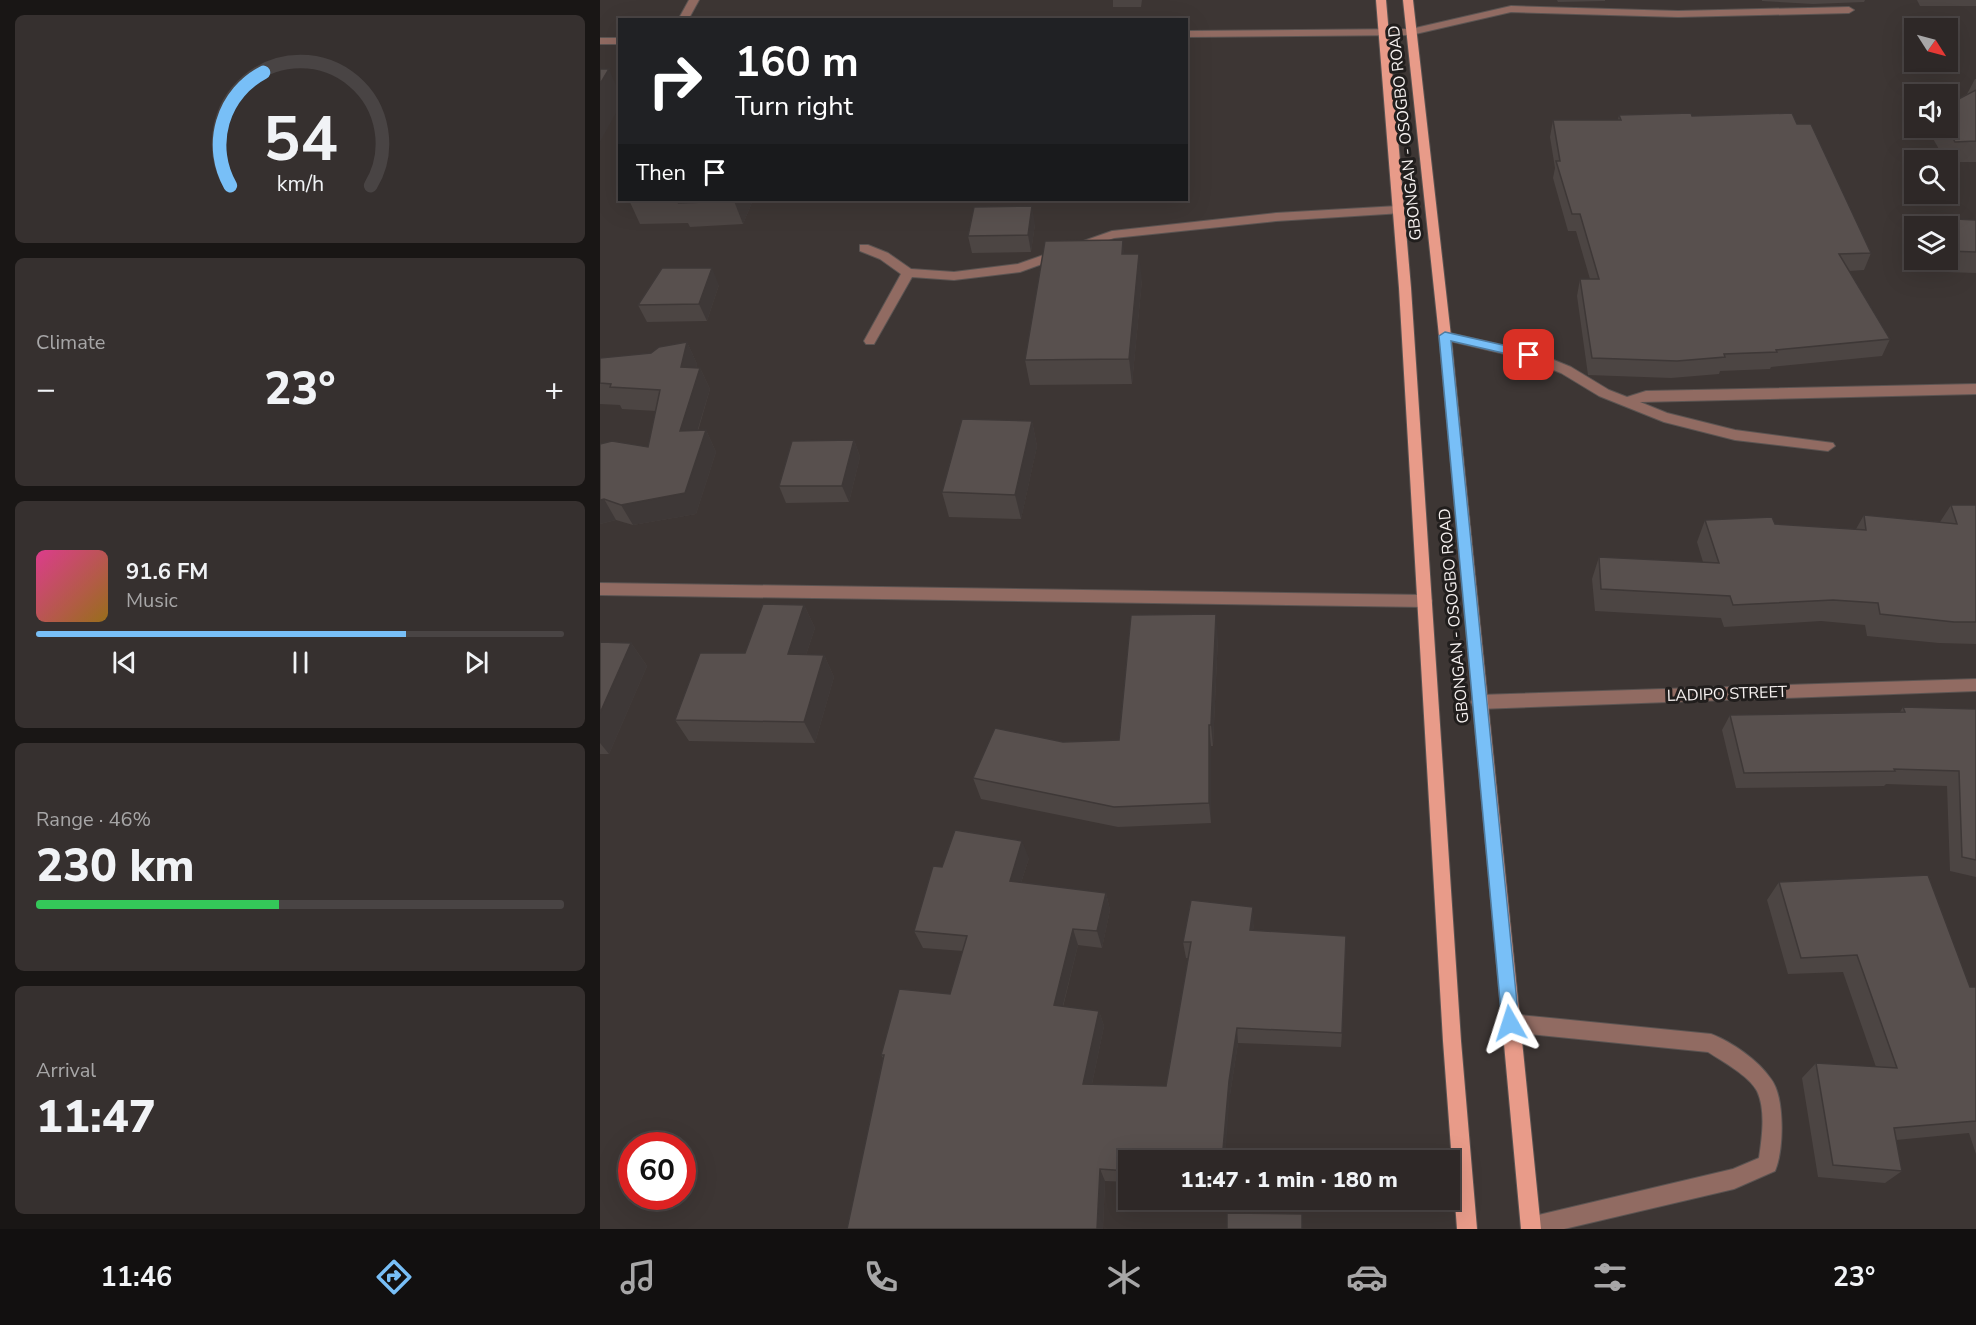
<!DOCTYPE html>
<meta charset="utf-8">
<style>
body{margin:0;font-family:"Nunito Sans",sans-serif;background:#36302f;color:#f1f3f6;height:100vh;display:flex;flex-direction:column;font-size:22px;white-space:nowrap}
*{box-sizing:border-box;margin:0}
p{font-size:20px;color:#a7a6a7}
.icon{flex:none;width:33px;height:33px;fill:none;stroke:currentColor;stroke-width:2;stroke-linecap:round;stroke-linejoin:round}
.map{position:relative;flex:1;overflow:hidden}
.sheet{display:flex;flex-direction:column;gap:15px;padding:15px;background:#191615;width:600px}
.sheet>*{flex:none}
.top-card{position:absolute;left:18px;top:18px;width:570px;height:183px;border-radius:0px;box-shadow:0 6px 24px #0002,0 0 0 2px #494444;background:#202124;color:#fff;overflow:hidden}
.needle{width:39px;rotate:126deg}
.controls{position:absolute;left:1304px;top:18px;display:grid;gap:12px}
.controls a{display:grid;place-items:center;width:54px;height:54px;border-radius:0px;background:#2e2827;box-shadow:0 6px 24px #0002,0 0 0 2px #494444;font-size:30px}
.speed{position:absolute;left:18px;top:1132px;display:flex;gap:12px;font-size:30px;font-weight:700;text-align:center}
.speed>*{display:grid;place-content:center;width:78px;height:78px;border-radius:50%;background:#2e2827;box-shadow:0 6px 24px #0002,0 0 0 2px #494444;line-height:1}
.speed .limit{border:9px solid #d22;background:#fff;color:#111}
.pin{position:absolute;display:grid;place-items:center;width:51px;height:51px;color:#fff;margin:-26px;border-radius:12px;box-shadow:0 3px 9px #0006}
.me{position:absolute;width:66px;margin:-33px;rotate:354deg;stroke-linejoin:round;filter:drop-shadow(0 0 4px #0008)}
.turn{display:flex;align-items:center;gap:21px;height:126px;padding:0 18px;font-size:27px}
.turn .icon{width:78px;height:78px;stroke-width:2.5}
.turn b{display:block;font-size:42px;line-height:51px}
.then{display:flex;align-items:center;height:57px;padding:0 18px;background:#0003;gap:12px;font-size:22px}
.big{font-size:45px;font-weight:800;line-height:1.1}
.sheet .tile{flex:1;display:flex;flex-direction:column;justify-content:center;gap:9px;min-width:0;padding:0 21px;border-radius:9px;background:#36302f}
.sheet .dial{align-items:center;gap:0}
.dial svg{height:156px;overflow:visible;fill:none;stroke:#494444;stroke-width:7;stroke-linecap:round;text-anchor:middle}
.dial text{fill:#f1f3f6;stroke:none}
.song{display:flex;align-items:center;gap:18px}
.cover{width:72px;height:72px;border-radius:9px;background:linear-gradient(135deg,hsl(330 70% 55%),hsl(40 70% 35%))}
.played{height:6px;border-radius:3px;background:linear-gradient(90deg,#78bff7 70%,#494444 70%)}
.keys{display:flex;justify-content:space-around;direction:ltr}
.heat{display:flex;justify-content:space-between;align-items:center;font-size:33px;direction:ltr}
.charge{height:9px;border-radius:4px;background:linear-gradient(90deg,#34c759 46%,#494444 0)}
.trip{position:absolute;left:518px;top:1150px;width:342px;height:60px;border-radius:0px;background:#2e2827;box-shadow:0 6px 24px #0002,0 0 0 2px #494444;font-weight:800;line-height:60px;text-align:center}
.tab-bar{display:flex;height:96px;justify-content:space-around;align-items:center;background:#121010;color:#a7a6a7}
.tab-bar .icon{width:42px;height:42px}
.tab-bar .active{color:#78bff7}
.tab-bar b{font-size:27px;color:#f1f3f6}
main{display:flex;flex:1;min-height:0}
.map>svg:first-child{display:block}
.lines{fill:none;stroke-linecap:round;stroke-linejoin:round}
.service-casing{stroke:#5b5452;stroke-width:2}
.minor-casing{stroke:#5b5452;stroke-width:2}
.primary-casing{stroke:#5b5452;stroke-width:2}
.service{fill:#916b62;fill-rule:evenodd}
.minor{fill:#916b62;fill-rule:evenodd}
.primary{fill:#e89b89;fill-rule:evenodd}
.wall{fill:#4c4543;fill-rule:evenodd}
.shaded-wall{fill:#3e3837}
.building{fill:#58504e;stroke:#3e3837;stroke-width:1.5}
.route{fill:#78bff7;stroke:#4e7ca1;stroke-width:1.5}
.labels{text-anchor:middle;stroke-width:6;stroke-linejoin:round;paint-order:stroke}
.street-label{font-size:16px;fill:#f6f1f0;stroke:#211e1d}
</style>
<main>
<section class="sheet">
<div class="tile dial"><svg viewBox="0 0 100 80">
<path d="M14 69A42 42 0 1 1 86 69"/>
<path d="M14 69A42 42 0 0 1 31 11" stroke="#78bff7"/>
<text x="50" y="56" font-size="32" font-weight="700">54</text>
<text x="50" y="72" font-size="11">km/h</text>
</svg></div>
<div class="tile"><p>Climate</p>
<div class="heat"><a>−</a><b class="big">23°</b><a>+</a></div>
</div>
<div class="tile">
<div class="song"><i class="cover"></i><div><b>91.6 FM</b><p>Music</p></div></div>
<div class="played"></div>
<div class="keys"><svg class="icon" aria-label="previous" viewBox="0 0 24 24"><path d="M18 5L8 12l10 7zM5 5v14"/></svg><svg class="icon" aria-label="pause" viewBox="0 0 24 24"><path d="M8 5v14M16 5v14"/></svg><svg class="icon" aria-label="next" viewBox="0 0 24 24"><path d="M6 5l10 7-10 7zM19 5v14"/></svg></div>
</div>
<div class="tile"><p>Range · 46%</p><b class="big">230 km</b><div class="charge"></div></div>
<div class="tile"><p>Arrival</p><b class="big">11:47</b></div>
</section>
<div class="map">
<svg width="1376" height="1229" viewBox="0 0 1376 1229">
<rect width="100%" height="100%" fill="#3d3634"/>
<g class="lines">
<g class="service-casing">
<g id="service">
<path d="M798,206l6,4 -2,3 -126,8 -162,17 -94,34 -66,8 -42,-3 -38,67h-8l-2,-3 37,-67 -21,-15 -20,-8v-6h8l20,8 23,16 43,3 64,-8 94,-33 164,-18z"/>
<path d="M910,1014l201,20c21,8 47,26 60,45 14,18 13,71 4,92l-41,18 -170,40h-43l2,-9 7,-3 203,-48 26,-11c3,-20 7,-48 -2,-67 -8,-15 -35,-30 -49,-39l-198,-20 -7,-3 -2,-6 2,-6z"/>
</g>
</g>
<g class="minor-casing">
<g id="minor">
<path d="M89,0h10l-11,20h-10z"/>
<path d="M911,6l167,5 171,-4 5,3 -5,3 -171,4 -167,-5 -100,23 -225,2v-6l225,-2z"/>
<rect x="0" y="38" width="20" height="6"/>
<path d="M845,332l89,20 37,15 38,23 18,7 19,-6 330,-7v10l-336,8 27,11 68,17 98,13 2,3 -7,5 -93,-11 -71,-18 -65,-26 -38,-23 -35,-14 -85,-20 -2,-3 2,-3z"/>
<path d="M0,583l825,12 5,2 2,4 -2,4 -5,2 -825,-12z"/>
<path d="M1376,679v12l-497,18 -6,-2 -2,-5 2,-5 6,-2z"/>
</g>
</g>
<g class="primary-casing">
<g id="primary">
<path d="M776,0h10l25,288 50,753 16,188h-20l-14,-188 -44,-753z"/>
<path d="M803,0h10l38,336 90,893h-20l-82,-893z"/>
</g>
</g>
<use href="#service" class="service"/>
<use href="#minor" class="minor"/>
<use href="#primary" class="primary"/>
</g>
<g class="wall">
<path d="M513,0h29l-1,7h-28z"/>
<path d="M957,0h48v1l-47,1z"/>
<path d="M1162,0h103l-1,2 -51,2 -51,-3z"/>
<path d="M1317,0h59v6h-56z"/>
<path d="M1375,79h1v83h-29v-2h-2l-14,-25 4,-7h12v-23l20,-11z"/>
<path d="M1019,115l73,1 105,8 74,129 -7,17 -15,1 41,68 -8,17 -111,11 -1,2 -50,2 -1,3 -48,4 -83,-3 -11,-79 3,-17h10l-14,-48h-8l-15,-53 2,-10 -5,-31 3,-17h65z"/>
<path d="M29,200h124l-10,24 -53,3 -2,-4 -48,1z"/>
<path d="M1315,217l61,3v53l-60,-2 -10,-33zM1314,226h33v34h-33z"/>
<path d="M435,224l-4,28 -59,1 -4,-17z"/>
<path d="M525,254l17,26 -10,104 -102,1 -5,-25z"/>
<path d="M119,285l-12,36 -60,1 -9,-17z"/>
<path d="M87,342l10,22 -1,4h4l10,21 -12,42 8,-1 10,22 -20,62 -63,11 -17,-5 -16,4v-80l48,3 8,-36 -34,-2 -2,-4 -20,-1v-46l51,-5z"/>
<path d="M432,421l5,25 -16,73 -72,-2 -7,-25z"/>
<path d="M254,440l6,17 -11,45 -63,1 -7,-17z"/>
<path d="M1351,505h25v139l-37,-1 -72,-7 -2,-11 -44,-4 -97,6 -3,-9 -126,-7 -3,-32 7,-22 104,5 -6,-20 8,-22 151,9 8,-14 76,7z"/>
<path d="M204,605l11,23 -9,27h18l10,22 -19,66 -126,-2 -14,-21z"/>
<path d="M618,637l-5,109h-2v77l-93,4 -137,-28 -8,-21 90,-36 56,-2z"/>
<path d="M0,642l31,1 16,23 -38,88h-9z"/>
<path d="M1303,707l73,2v168l-26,-6 -3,-85 -61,-2 -2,2 -148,2 -14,-58 8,-15 170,-3z"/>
<path d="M429,858l-8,25 85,10 4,17 -8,38 -24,-3 -15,62 36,4 5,15 -12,58 74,2 22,-128h-2l-3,-16 71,-18 -1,6 89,103 -1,14 -103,-4 -8,52 -102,66v21l-23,-1 -2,48h-256l36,-171 -2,-3 69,-61 13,-43 -40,-3 -9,-17 28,-64z"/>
<path d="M1179,882l191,105h6v167l-7,-21 -73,7 6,31 -17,12 -67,-6 -16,-99 14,-15 60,4 -33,-95 -55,2 -21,-74z"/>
</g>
<g class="shaded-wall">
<path d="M9,69l11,25v12l-20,36v-58z"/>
<path d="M135,200h18l-10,24 -9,-23z"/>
<path d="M432,206l3,18 -4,28 -3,-17z"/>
<path d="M523,240l3,26 -4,-12z"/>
<path d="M539,254l3,26 -10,104 -3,-25z"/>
<path d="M112,268l7,17 -12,36 -8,-17z"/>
<path d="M87,342l10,22 -5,25 -11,-22z"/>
<path d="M100,368l10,21 -19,63 -11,-21z"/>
<path d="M432,421l5,25 -16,73 -6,-24z"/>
<path d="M106,430l10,22 -20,62 -63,11 -12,-20z"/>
<path d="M254,440l6,17 -11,45 -7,-16z"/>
<path d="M4,499l12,21 -16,4v-24z"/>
<path d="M204,605l11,23 -16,48 -11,-22z"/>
<path d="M616,614l2,23 -5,109 -2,-21z"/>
<path d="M31,643l16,23 -38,88 -9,-11v-30z"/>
<path d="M224,655l10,22 -19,66 -11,-21z"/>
<path d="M609,725l2,21v77l-2,-20z"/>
<path d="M422,841l7,17 -13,40 -6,-17z"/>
<path d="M506,893l4,17 -8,38 -5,-17z"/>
<path d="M653,907l1,17 -3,23 -1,-17z"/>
<path d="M473,929l5,16 -19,76 -5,-16z"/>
<path d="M499,1011l5,15 -15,72 -6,-14z"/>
<path d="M637,1028l1,15 -8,52 -5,66h-3l7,-80z"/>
<path d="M500,1169l5,12 -2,48h-6z"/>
</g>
<g class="building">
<path d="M0,69h9l-9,15z"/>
<path d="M1376,90v51l-21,1 -8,-15v-13h2l-2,-9z"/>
<path d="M1091,113l1,3 100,-3 5,11h14l60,129 -32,1 51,85 -114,11 1,2 -53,2 1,3 -48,4 -85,-3 -12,-79h19l-19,-65h-8l-16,-53h4l-7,-41h68l-2,-5z"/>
<path d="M81,200h54l-1,1 -55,2z"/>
<path d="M432,206l-4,29 -60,1 6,-29z"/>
<path d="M1315,217l61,3v32l-29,-1v-25h-29z"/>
<path d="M523,240l-1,14h17l-10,105 -104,1 20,-119z"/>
<path d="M62,268h50l-13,36 -61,1z"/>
<path d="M87,342l-6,25 19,1 -20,63 26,-1 -21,63 -64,12 -17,-6 -4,1v-56l12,-3 36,6 12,-57 -50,-3 1,-3 -11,-1v-25l51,-5 8,-6z"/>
<path d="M362,419l70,2 -17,74 -73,-3z"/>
<path d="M254,440l-12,46h-63l13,-45z"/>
<path d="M1351,505h25v117h-22l-74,-8 -2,-11 -45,-3 -100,5 -3,-9 -129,-7 -2,-32 120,6 -14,-43 67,-3 3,7 91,6 -2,-15 93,9z"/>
<path d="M163,604l41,1 -16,49 36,1 -20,67 -129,-2 25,-67h45z"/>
<path d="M616,614l-5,111h-2v78l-95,4 -141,-29 22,-50 68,14 56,-2 12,-125z"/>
<path d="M0,642l31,1 -31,70z"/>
<path d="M1303,707l73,2v151l-14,-3 -3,-86 -65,-2 1,2 -151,2 -14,-58 175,-3z"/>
<path d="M355,830l67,11 -12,40 96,12 -9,38 -24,-2 -19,76 45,6 -16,73 83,2 25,-144h-8l8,-42 62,7 -3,23 96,6 -4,97 -105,-5 -8,53 -7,80h-94v10l-28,-2 -3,60h-250l37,-174h-3l18,-66 51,5 17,-58 -53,-5 19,-65 9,1z"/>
<path d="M1328,875l42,112h6v134l-82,7 8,43 -69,-6 -17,-102 81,5 -40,-113 -56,3 -22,-76z"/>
<path d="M627,1213l75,1v15h-75z"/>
</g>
<path class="route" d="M845,332l84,19 6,4 -6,4 -78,-18 68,682 -3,6 -6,2 -5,-2 -3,-6 -63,-687z"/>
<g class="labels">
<g class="street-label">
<text transform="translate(804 133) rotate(-96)" y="6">GBONGAN - OSOGBO ROAD</text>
<text transform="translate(853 616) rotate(-95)" y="6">GBONGAN - OSOGBO ROAD</text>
<text transform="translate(1127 693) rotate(-2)" y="6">LADIPO STREET</text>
</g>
</g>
</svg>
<div class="controls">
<a><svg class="needle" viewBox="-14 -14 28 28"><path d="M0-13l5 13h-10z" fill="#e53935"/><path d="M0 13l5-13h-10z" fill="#a7a6a7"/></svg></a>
<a><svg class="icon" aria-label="sound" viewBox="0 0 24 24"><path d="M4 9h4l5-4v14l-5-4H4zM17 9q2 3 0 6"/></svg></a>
<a><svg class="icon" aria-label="search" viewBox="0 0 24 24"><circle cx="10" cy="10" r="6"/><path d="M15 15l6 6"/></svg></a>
<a><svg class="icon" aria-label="layers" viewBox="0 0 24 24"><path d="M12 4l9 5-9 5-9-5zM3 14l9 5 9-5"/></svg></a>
</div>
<div class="speed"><div class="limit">60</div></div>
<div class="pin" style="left:929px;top:355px;background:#d93025"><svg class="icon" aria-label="arrive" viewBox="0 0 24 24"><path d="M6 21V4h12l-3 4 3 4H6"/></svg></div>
<svg class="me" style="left:910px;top:1023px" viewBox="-20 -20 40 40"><path d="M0-17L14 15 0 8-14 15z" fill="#78bff7" stroke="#fff" stroke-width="4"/></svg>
<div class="trip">11:47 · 1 min · 180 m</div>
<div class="top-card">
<div class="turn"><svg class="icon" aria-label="right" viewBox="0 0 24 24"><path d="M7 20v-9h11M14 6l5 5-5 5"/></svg><div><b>160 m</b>Turn right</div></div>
<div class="then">Then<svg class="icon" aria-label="arrive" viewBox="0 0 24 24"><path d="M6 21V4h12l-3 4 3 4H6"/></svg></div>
</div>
</div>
</main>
<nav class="tab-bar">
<b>11:46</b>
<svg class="icon active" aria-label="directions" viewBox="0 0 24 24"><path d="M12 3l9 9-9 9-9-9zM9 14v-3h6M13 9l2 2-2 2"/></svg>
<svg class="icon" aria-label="music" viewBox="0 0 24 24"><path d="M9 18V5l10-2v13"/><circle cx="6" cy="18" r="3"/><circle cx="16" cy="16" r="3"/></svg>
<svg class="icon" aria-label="phone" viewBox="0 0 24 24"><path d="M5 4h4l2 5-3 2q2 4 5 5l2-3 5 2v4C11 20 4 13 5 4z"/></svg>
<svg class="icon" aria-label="climate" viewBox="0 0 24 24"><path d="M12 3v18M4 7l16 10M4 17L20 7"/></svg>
<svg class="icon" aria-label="car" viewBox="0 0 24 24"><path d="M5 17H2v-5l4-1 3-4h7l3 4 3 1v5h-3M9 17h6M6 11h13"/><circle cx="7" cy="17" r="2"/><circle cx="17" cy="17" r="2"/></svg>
<svg class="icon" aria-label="filters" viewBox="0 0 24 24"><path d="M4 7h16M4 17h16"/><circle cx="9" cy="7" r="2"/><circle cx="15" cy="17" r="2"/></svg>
<b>23°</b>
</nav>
